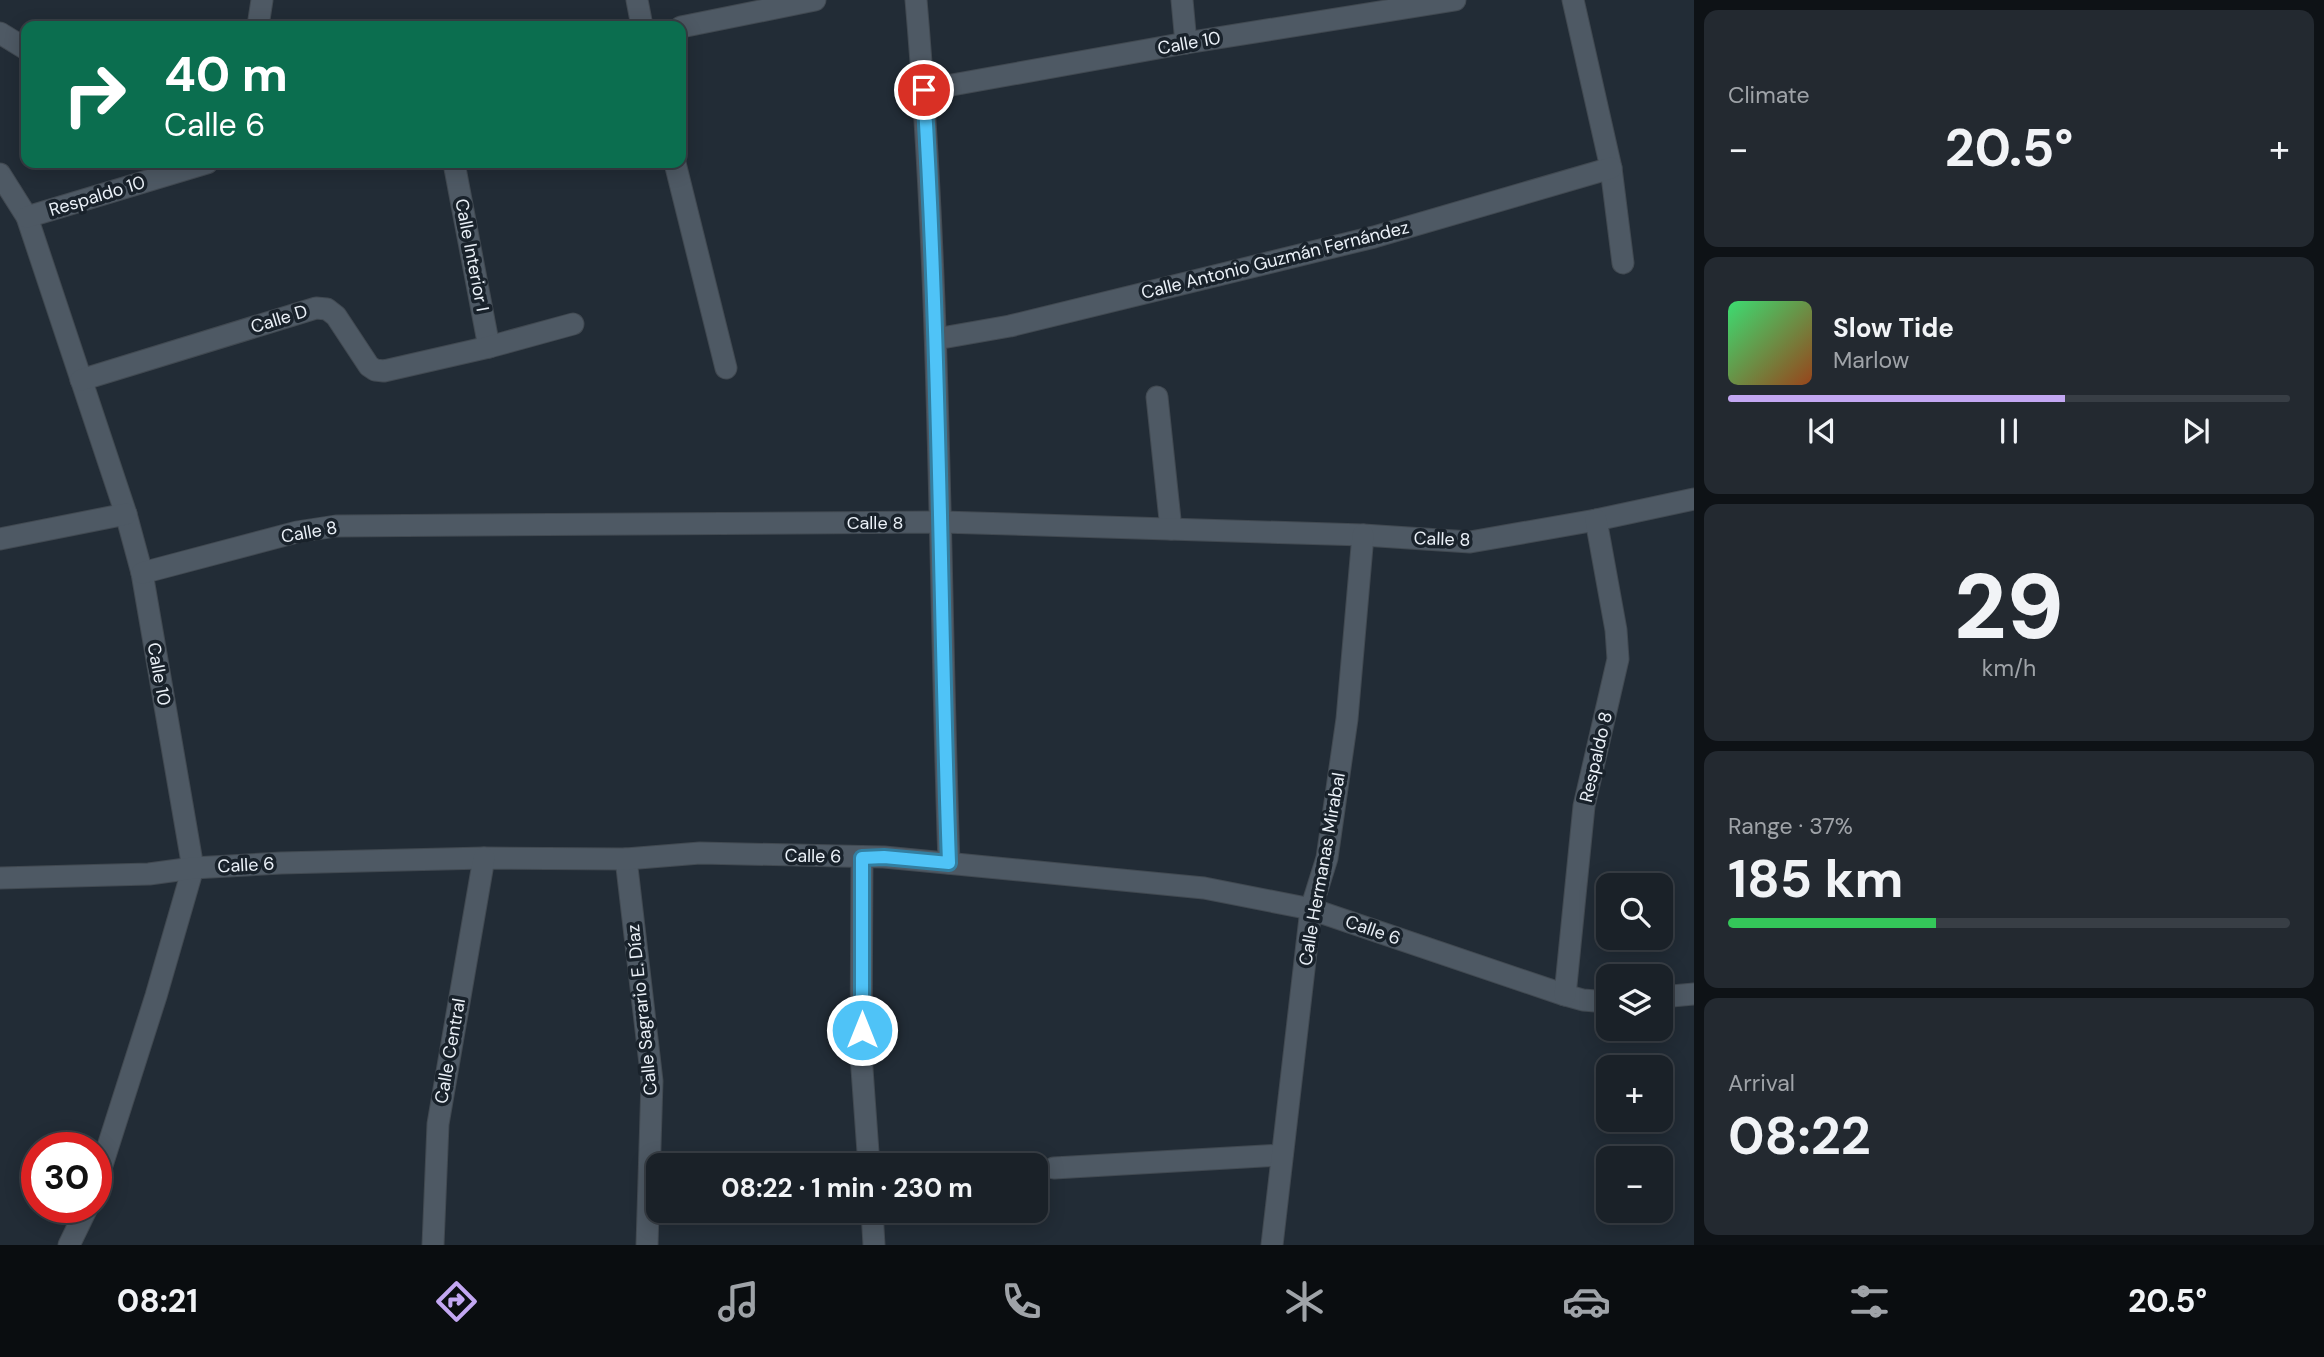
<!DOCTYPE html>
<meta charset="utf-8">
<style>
body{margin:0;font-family:"DM Sans",sans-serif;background:#232930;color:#f1f3f6;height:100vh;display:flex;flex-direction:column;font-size:26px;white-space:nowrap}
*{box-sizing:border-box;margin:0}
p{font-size:23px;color:#9fa3a8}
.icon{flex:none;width:38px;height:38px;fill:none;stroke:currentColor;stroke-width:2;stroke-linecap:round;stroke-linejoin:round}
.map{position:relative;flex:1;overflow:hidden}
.panel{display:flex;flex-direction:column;gap:10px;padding:10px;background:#0e1216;width:630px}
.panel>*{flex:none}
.guide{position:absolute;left:21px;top:21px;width:665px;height:147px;border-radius:14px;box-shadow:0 4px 18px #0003,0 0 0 2px #383e45;background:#0b6e4f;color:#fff;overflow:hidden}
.fabs{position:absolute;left:1596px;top:873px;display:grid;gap:14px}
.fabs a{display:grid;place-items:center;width:77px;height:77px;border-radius:14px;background:#1a2128;box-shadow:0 4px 18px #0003,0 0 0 2px #383e45;font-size:35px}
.speed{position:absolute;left:21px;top:1132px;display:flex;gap:14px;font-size:35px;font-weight:700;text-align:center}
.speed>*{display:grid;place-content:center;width:91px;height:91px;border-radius:50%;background:#1a2128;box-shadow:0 4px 18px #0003,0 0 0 2px #383e45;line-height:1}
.speed .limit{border:10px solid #d22;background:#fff;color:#111}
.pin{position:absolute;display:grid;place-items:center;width:60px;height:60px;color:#fff;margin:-30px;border:4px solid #fff;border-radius:50%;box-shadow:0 2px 7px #0007}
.me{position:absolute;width:77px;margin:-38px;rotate:0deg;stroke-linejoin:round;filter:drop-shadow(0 0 5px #0008)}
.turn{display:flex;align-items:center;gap:24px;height:147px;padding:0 28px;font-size:32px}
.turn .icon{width:91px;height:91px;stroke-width:2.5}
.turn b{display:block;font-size:49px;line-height:60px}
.big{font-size:52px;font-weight:700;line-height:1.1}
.panel .widget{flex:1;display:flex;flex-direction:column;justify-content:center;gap:10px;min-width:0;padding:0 24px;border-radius:14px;background:#232930}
.panel .dial{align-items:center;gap:0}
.dial b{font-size:91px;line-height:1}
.song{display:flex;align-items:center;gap:21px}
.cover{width:84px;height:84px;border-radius:10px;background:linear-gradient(135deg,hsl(140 70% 55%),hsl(20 70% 35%))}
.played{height:7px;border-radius:4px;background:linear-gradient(90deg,#c3a7f2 60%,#383e45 60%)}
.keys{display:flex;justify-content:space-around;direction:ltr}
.heat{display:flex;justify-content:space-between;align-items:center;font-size:38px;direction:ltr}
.charge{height:10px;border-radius:5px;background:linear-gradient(90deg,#34c759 37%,#383e45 0)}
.trip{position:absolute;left:646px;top:1153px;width:402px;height:70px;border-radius:14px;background:#1a2128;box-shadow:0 4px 18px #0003,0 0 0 2px #383e45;font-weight:700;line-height:70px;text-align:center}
.tab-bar{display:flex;height:112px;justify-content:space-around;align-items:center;background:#0a0d10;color:#9fa3a8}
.tab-bar .icon{width:49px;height:49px}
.tab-bar .active{color:#c3a7f2}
.tab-bar b{font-size:32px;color:#f1f3f6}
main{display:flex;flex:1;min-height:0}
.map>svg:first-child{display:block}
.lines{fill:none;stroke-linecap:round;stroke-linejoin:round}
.minor-casing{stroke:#414951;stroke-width:23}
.minor{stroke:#4e5964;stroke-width:21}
.route-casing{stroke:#337fa1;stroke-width:18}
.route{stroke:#4fc3f7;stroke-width:12}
.labels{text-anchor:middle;stroke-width:7;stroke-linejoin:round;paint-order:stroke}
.street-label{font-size:18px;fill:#eaf0f7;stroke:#19222b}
</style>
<main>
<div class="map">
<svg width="1694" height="1245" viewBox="0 0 1694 1245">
<rect width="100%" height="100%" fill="#222c36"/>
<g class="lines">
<g class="minor-casing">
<g id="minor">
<path d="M637,0l5,26"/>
<path d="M916,0c25,287 23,576 33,863"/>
<path d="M1182,0l4,43"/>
<path d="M1573,0l38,168 12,95"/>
<path d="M258,26l4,-26"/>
<path d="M681,27l134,-27"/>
<path d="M0,33l26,16"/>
<path d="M924,90l262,-47 269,-43"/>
<path d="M454,163l35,184"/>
<path d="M675,163l51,205"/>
<path d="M0,174l27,43 99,297 16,59 51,295 -37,128 -60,188"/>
<path d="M27,217l180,-54"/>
<path d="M936,339l74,-13 364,-89 237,-69"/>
<path d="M81,380l235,-72 11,1 9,7 33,50 6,4 9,1 105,-24 84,-23"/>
<path d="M1157,397l14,132"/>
<path d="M0,539l126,-25"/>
<path d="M142,573l155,-41 39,-6 606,-4 421,13 107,7 126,-22 98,-21"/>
<path d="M862,857l-1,198 8,111"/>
<path d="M626,859l26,222 -5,164"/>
<path d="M0,878l149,-4 44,-6 88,-5 203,-5 142,1 74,-6 184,4 320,31 107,21 254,86 18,5 25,2"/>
<path d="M1565,995l19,-189 34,-147 -2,-29 -20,-110"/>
<path d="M1661,997l33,-3"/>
<path d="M1054,1168l228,-13"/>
<path d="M872,1211l2,34"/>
<path d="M69,1245l18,-37"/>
<path d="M433,1245l5,-121 46,-266"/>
<path d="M1272,1245l39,-336 16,-51 20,-139 16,-184"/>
</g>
</g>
<use href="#minor" class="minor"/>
</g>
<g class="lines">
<g class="route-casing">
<path id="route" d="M862,1030v-172l22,-1 65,6c-9,-257 -9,-515 -25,-773"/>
</g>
<use href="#route" class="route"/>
</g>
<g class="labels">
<g class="street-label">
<text transform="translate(1189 43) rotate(-10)" y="6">Calle 10</text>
<text transform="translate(97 196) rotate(-17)" y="6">Respaldo 10</text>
<text transform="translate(472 255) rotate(79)" y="6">Calle Interior I</text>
<text transform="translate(1275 260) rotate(-14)" y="6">Calle Antonio Guzmán Fernández</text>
<text transform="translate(279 319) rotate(-17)" y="6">Calle D</text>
<text x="875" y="529">Calle 8</text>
<text transform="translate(309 532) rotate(-10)" y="6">Calle 8</text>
<text transform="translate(1442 539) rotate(2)" y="6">Calle 8</text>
<text transform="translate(159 674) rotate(80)" y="6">Calle 10</text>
<text transform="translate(1596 757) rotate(-77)" y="6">Respaldo 8</text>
<text transform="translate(813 856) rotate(1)" y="6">Calle 6</text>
<text transform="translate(246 865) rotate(-3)" y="6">Calle 6</text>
<text transform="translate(1322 869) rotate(-80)" y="6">Calle Hermanas Mirabal</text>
<text transform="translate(1373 930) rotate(19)" y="6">Calle 6</text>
<text transform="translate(642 1010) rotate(-96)" y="6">Calle Sagrario E. Díaz</text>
<text transform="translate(450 1051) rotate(-80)" y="6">Calle Central</text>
</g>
</g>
</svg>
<div class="fabs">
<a><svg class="icon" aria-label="search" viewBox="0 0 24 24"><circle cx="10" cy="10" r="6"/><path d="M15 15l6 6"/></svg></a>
<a><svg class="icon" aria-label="layers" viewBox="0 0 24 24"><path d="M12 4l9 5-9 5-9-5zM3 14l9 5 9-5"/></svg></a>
<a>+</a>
<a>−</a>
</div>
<div class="speed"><div class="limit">30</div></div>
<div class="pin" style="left:924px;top:90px;background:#d93025"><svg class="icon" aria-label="arrive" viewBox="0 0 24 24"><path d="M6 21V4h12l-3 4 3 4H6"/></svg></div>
<svg class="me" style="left:862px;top:1030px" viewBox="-20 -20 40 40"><circle r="17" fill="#4fc3f7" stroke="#fff" stroke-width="3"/><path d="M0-11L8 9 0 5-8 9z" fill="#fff"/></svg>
<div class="trip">08:22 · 1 min · 230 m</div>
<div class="guide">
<div class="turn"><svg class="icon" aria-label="right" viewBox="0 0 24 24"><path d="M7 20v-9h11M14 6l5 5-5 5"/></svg><div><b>40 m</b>Calle 6</div></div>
</div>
</div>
<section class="panel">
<div class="widget"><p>Climate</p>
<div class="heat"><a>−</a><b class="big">20.5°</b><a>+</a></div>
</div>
<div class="widget">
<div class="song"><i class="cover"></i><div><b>Slow Tide</b><p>Marlow</p></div></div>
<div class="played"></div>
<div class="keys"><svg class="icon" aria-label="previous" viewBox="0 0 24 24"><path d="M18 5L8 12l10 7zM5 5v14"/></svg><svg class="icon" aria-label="pause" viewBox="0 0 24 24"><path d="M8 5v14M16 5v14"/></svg><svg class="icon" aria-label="next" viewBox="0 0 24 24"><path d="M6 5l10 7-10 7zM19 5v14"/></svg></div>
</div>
<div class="widget dial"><b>29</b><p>km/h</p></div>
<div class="widget"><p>Range · 37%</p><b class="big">185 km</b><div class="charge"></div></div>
<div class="widget"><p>Arrival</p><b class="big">08:22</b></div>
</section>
</main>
<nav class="tab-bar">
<b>08:21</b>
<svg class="icon active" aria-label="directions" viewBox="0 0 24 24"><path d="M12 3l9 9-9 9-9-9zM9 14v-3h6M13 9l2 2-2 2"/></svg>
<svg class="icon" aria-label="music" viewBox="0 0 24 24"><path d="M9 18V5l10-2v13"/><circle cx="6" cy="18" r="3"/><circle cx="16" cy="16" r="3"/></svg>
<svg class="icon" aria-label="phone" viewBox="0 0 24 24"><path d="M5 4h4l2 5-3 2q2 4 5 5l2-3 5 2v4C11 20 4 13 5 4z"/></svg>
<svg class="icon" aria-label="climate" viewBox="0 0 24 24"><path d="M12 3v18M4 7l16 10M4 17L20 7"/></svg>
<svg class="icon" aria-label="car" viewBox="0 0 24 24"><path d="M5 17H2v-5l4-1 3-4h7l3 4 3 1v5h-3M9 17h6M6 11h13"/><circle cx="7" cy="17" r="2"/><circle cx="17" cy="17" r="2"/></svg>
<svg class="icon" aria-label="filters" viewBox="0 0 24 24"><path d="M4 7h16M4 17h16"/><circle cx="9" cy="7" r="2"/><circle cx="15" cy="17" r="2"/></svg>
<b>20.5°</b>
</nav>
